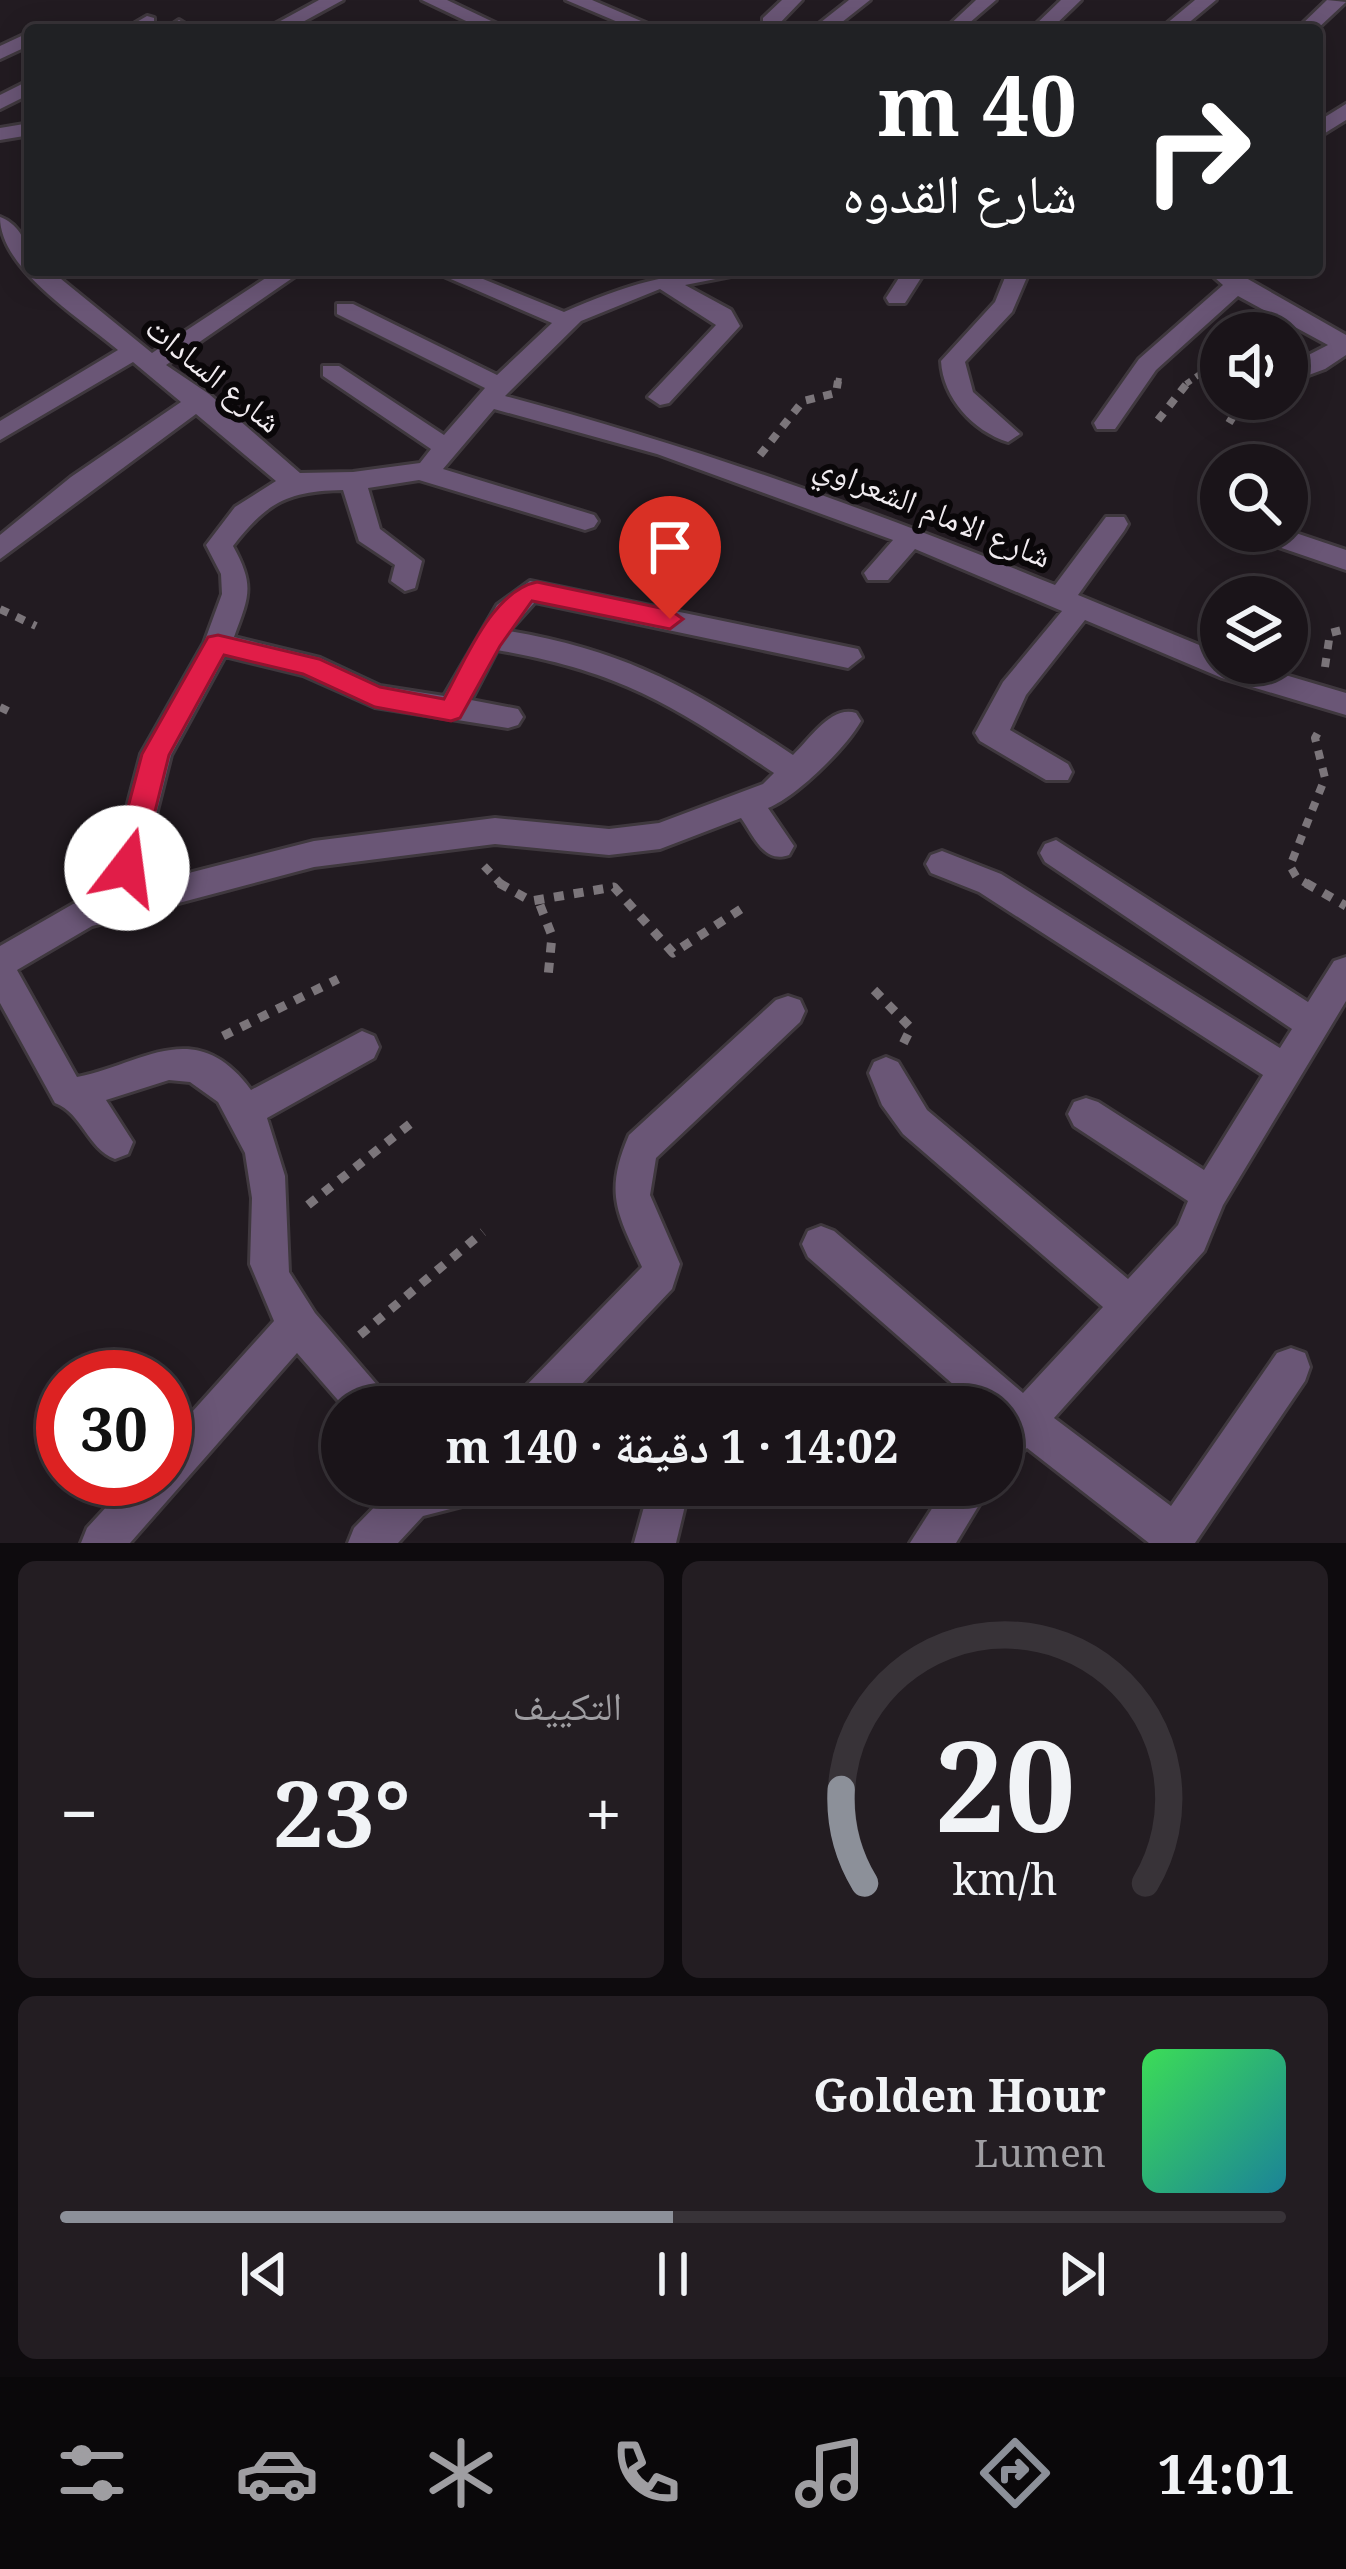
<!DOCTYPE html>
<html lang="ar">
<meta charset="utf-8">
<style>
body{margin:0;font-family:"Noto Serif","Noto Naskh Arabic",serif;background:#231d22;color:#f1f3f6;direction:rtl;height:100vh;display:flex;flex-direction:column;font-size:45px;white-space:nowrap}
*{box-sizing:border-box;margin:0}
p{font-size:39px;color:#9f9ea2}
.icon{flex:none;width:66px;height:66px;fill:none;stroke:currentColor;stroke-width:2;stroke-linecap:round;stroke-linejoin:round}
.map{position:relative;height:1543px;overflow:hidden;direction:ltr}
.sheet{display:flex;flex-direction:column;gap:18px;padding:18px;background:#0e0b0e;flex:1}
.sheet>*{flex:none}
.top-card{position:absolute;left:24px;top:24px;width:1299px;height:252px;border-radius:12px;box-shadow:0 6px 30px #0003,0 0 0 3px #383338;direction:rtl;background:#202124;color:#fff;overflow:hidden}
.controls{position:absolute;left:1200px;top:312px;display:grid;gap:24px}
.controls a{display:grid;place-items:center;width:108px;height:108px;border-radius:50%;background:#1a1419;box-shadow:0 6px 30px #0003,0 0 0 3px #383338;font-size:60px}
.speed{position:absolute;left:36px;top:1350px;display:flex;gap:24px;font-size:60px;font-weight:700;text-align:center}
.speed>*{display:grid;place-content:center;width:156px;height:156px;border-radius:50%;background:#1a1419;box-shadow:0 6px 30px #0003,0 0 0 3px #383338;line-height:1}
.speed .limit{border:18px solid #d22;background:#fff;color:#111}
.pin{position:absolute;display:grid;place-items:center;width:102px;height:102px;color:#fff;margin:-123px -51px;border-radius:50% 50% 50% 0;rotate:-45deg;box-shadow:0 0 12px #0007}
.pin .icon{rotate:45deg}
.me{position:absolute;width:132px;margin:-66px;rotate:15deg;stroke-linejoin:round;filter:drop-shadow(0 0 9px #0008)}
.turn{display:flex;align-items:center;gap:42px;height:252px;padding:0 48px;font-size:54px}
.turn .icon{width:156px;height:156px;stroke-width:2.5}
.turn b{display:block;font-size:84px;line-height:102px}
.big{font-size:90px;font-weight:700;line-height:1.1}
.sheet .tile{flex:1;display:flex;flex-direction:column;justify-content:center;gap:18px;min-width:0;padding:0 42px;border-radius:18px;background:#231d22}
.sheet .dial{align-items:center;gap:0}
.dial svg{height:312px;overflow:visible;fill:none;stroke:#383338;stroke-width:7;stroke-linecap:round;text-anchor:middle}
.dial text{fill:#f1f3f6;stroke:none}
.song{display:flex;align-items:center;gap:36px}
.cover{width:144px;height:144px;border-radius:18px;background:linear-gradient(135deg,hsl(130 70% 55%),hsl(190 70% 35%))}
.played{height:12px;border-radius:6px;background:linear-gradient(90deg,#8c9099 50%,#383338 50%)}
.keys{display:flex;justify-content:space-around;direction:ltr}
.heat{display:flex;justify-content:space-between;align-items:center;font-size:66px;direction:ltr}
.sheet .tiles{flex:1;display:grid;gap:18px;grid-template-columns:1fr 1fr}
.tile:last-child{grid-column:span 2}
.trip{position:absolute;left:321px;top:1386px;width:702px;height:120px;border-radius:60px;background:#1a1419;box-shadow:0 6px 30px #0003,0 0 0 3px #383338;font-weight:700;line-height:120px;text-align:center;direction:rtl}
.tabs{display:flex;height:192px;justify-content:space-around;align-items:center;background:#0a080a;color:#9f9ea2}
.tabs .icon{width:84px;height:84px}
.tabs .on{color:#8c9099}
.tabs b{font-size:54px;color:#f1f3f6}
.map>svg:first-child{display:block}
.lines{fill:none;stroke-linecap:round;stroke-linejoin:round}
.street-casing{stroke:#3f383e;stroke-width:6}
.path-far2{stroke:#7b757a;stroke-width:6;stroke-dasharray:6 6;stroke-linecap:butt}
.path-far1{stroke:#7b757a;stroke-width:8;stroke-dasharray:9 9;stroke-linecap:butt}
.path{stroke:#7b757a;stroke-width:9;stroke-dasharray:10 10;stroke-linecap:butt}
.street{fill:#6a5676;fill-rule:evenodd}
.route{fill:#e11d48;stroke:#92132f;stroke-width:3}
.labels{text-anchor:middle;stroke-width:12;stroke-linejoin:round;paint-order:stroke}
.street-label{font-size:33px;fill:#f1ecf0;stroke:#0a0709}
</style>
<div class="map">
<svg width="1346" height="1543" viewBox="0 0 1346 1543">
<rect width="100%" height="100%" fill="#221b21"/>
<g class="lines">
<g class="street-casing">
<g id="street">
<path d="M319,0h24l-55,30h-24z"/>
<path d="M422,0h25l63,30h-25z"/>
<path d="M566,0h26l56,24 -16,4z"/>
<path d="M782,0h20l-25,26h-14v-8z"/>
<path d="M849,0h21l-38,30h-21z"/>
<path d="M976,0h20l-35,30h-17z"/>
<path d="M1061,0h20l-31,30h-20z"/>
<path d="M1195,0h21l-36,30h-21z"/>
<path d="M1327,0l19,2 -30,28h-20z"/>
<path d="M147,16l7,2v8l-31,4z"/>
<path d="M179,20l16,10h-23l-2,-4z"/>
<path d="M30,32v13l-30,14v-13z"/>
<path d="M30,80v14l-30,15v-14z"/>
<path d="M1346,104v16l-29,18v-16z"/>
<path d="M30,123v12l-30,5v-12z"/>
<path d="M0,217c22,8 30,32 30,53h20l102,83 126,-83h26l-138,95 43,29 91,79 53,-1 67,-9 11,-14 -108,-73v-10h16l105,69 41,-47 -148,-74v-10h16l144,71 55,-52 -122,-53h31l103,42c59,-26 110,-42 175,-42l-3,5 -51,10 46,25 9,16 -71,77 -9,2 -12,-8 68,-72 -56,-36 -79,32 -76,75c193,52 365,113 550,189l51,-68h18l4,7 -4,7 -46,64 143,59v9h24l101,30v22l-124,-37 -137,-58 -59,75 -16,35 58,34 4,8 -4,8h-22l-66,-39 -5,-8 28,-51 59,-71 -147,-62 -27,31h-20l-4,-7 29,-33 -236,-86 -163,-45 -51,60 151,46 4,6 -4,6 -9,3 -166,-50 -51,8 12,41 42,32 -7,27 -10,3 -14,-10 4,-16 -36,-24 -16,-51c-55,1 -76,12 -110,56 22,40 16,50 1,91l86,21 60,28 64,10 53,-91 33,-24 328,68 4,8 -14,11 -313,-66 -26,29c119,20 185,59 284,124 17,-16 38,-50 63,-42l5,8c-15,27 -65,76 -93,87l26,38 -5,9c-25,9 -35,-19 -48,-37l-81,31 -51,6 -114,-11 -181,23 -222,59 -75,44 60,107c65,-12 118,-63 174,13l111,-59 12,5 5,11 -5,11 -107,60 18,58 4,96 26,41 69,80 6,14h-46l-47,-54 -167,190h-49l6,-15 45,-49h33v-37l109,-121 -24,-57 2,-66 -7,-45 -27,-51 -28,-20 -21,-2 -63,20 27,42 -5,12 -13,5c-28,-11 -32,-45 -60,-56l-55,-100v-57l73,-42 31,-9 37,-141 63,-111 18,-49 -1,-20 -15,-29 29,-38 41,-26 -80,-67 -196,145v-24l71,-58 110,-75 -48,-40 -133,78v-19l118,-71c-39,-33 -118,-81 -118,-133zM497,650c123,21 176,55 277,123l-11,11 -104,39 -50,6 -114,-11 -181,23 -176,45 33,-131 54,-99 78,19 72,32 133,21 10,-3 5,-8 -5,-8 -47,-9z"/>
<path d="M904,270h22l-21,33h-16l-3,-5z"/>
<path d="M1008,270h22l-18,42 -47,50 8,30 47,42 -12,8c-35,-11 -65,-44 -67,-81l54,-59z"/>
<path d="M1206,270h26l114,65v20l-21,14 -38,14v-17l41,-21 -90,-49 -82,74 -41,59h-18l-3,-6 45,-64 84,-74z"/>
<path d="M1287,530l59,20v20l-79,-27 -4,-7 3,-5z"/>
<path d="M1056,840l252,162 26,-41 12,-4v44l-123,204 -19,46 -150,167 117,88 106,-153 14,-5 14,5 5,14 -5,14 -110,162h-46l-122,-95 -25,18v-59h-23l-171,-150 -6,-13 6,-13 13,-5 13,5 189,162 80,-86 -200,-173 -21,-29 -13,-32 5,-11 12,-5 12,5 29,48 201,169 50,-54 10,-24 -114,-75 -6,-12 6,-12 12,-4 12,4 106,68 59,-95 -284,-183 -48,-19 -5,-9 5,-9 11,-4 59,23 279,174 12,-19 -247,-167 -5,-9 5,-9z"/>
<path d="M788,996l12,4 5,11 -5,11 -144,136 -6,37 30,69 -8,25 -112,118h-47l6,-14 123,-126c-25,-54 -38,-74 -13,-132l147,-135z"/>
<path d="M396,1485h81l-15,21 -39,10 -25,27h-50l6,-15z"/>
<path d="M650,1485h40l-14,58h-42z"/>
<path d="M947,1485h44l-35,58h-46z"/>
</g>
</g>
<g class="path-far2">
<path d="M838,384l1,-6"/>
<path d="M1186,384l35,-25"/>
</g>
<g class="path-far1">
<path d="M1158,420l31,-39"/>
<path d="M1229,423l15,-24"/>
<path d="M760,455l43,-54 33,-8 2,-12"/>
<path d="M0,609l36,17"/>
<path d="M1325,667l5,-34 16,-4"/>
<path d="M0,707l16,8"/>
<path d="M484,866l19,20"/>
<path d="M1311,886l-14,-8 -7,-12 35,-88 -10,-40 6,-11"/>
</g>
<g class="path">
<path d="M499,883l32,18 83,-14 59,66 68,-44"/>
<path d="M1306,883l40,23"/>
<path d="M540,905l12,31 -4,41"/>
<path d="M874,990l37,38 -9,18"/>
<path d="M223,1036l115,-57"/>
<path d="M308,1205l107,-85"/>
<path d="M360,1335l123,-103"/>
</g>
<use href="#street" class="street"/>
</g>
<path class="route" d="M537,582l133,28 13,9 -13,10 -138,-28 -32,45 -40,72 -9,3 -76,-14 -72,-33 -79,-19 -55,100 -28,113 -4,8h-21l-4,-8 30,-114 66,-117 10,-2 101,24 61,28 64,12c21,-38 48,-108 93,-117z"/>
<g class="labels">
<g class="street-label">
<text transform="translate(214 374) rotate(39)" y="12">شارع السادات</text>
<text transform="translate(933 510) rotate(22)" y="12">شارع الامام الشعراوي</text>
</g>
</g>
</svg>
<div class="controls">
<a><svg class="icon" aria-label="sound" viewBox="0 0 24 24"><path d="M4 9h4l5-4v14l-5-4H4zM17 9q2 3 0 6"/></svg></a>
<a><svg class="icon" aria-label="search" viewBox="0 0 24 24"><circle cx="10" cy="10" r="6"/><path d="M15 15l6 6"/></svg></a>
<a><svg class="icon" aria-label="layers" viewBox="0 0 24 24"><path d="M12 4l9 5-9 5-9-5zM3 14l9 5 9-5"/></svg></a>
</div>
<div class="speed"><div class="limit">30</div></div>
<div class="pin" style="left:670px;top:619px;background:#d93025"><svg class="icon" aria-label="arrive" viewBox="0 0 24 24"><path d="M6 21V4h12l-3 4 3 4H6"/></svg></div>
<svg class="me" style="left:127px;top:868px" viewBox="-20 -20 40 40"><circle r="19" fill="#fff"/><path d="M0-13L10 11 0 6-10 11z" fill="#e11d48"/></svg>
<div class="trip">14:02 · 1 دقيقة · 140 m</div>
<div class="top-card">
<div class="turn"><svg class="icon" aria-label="right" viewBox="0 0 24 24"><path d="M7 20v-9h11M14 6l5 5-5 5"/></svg><div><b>40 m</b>شارع القدوه</div></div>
</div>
</div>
<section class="sheet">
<div class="tiles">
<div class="tile dial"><svg viewBox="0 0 100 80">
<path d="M14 69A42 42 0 1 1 86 69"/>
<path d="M14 69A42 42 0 0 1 8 45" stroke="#8c9099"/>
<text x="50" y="56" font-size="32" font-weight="700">20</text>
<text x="50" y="72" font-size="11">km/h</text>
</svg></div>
<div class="tile"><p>التكييف</p>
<div class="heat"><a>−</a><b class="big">23°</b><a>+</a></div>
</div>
<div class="tile">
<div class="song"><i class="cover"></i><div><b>Golden Hour</b><p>Lumen</p></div></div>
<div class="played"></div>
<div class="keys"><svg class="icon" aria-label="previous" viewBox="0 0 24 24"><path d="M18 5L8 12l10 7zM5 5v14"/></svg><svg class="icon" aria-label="pause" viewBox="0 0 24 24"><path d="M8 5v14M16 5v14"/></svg><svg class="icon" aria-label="next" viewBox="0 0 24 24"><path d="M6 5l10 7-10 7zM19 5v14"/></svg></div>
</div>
</div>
</section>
<nav class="tabs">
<b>14:01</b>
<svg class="icon on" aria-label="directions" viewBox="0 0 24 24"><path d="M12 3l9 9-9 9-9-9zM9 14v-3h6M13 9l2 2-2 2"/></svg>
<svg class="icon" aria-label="music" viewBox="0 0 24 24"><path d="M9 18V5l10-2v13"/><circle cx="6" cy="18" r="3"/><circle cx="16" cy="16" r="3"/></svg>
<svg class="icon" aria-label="phone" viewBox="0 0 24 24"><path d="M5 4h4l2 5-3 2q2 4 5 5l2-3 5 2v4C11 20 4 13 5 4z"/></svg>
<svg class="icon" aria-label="climate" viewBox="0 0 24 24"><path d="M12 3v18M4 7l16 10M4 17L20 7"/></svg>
<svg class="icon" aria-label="car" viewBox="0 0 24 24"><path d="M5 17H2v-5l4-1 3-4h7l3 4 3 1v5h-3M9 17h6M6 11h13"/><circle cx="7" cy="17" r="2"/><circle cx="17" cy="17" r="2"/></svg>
<svg class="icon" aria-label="filters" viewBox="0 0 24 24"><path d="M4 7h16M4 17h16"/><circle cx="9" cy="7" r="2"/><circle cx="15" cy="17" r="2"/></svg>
</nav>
